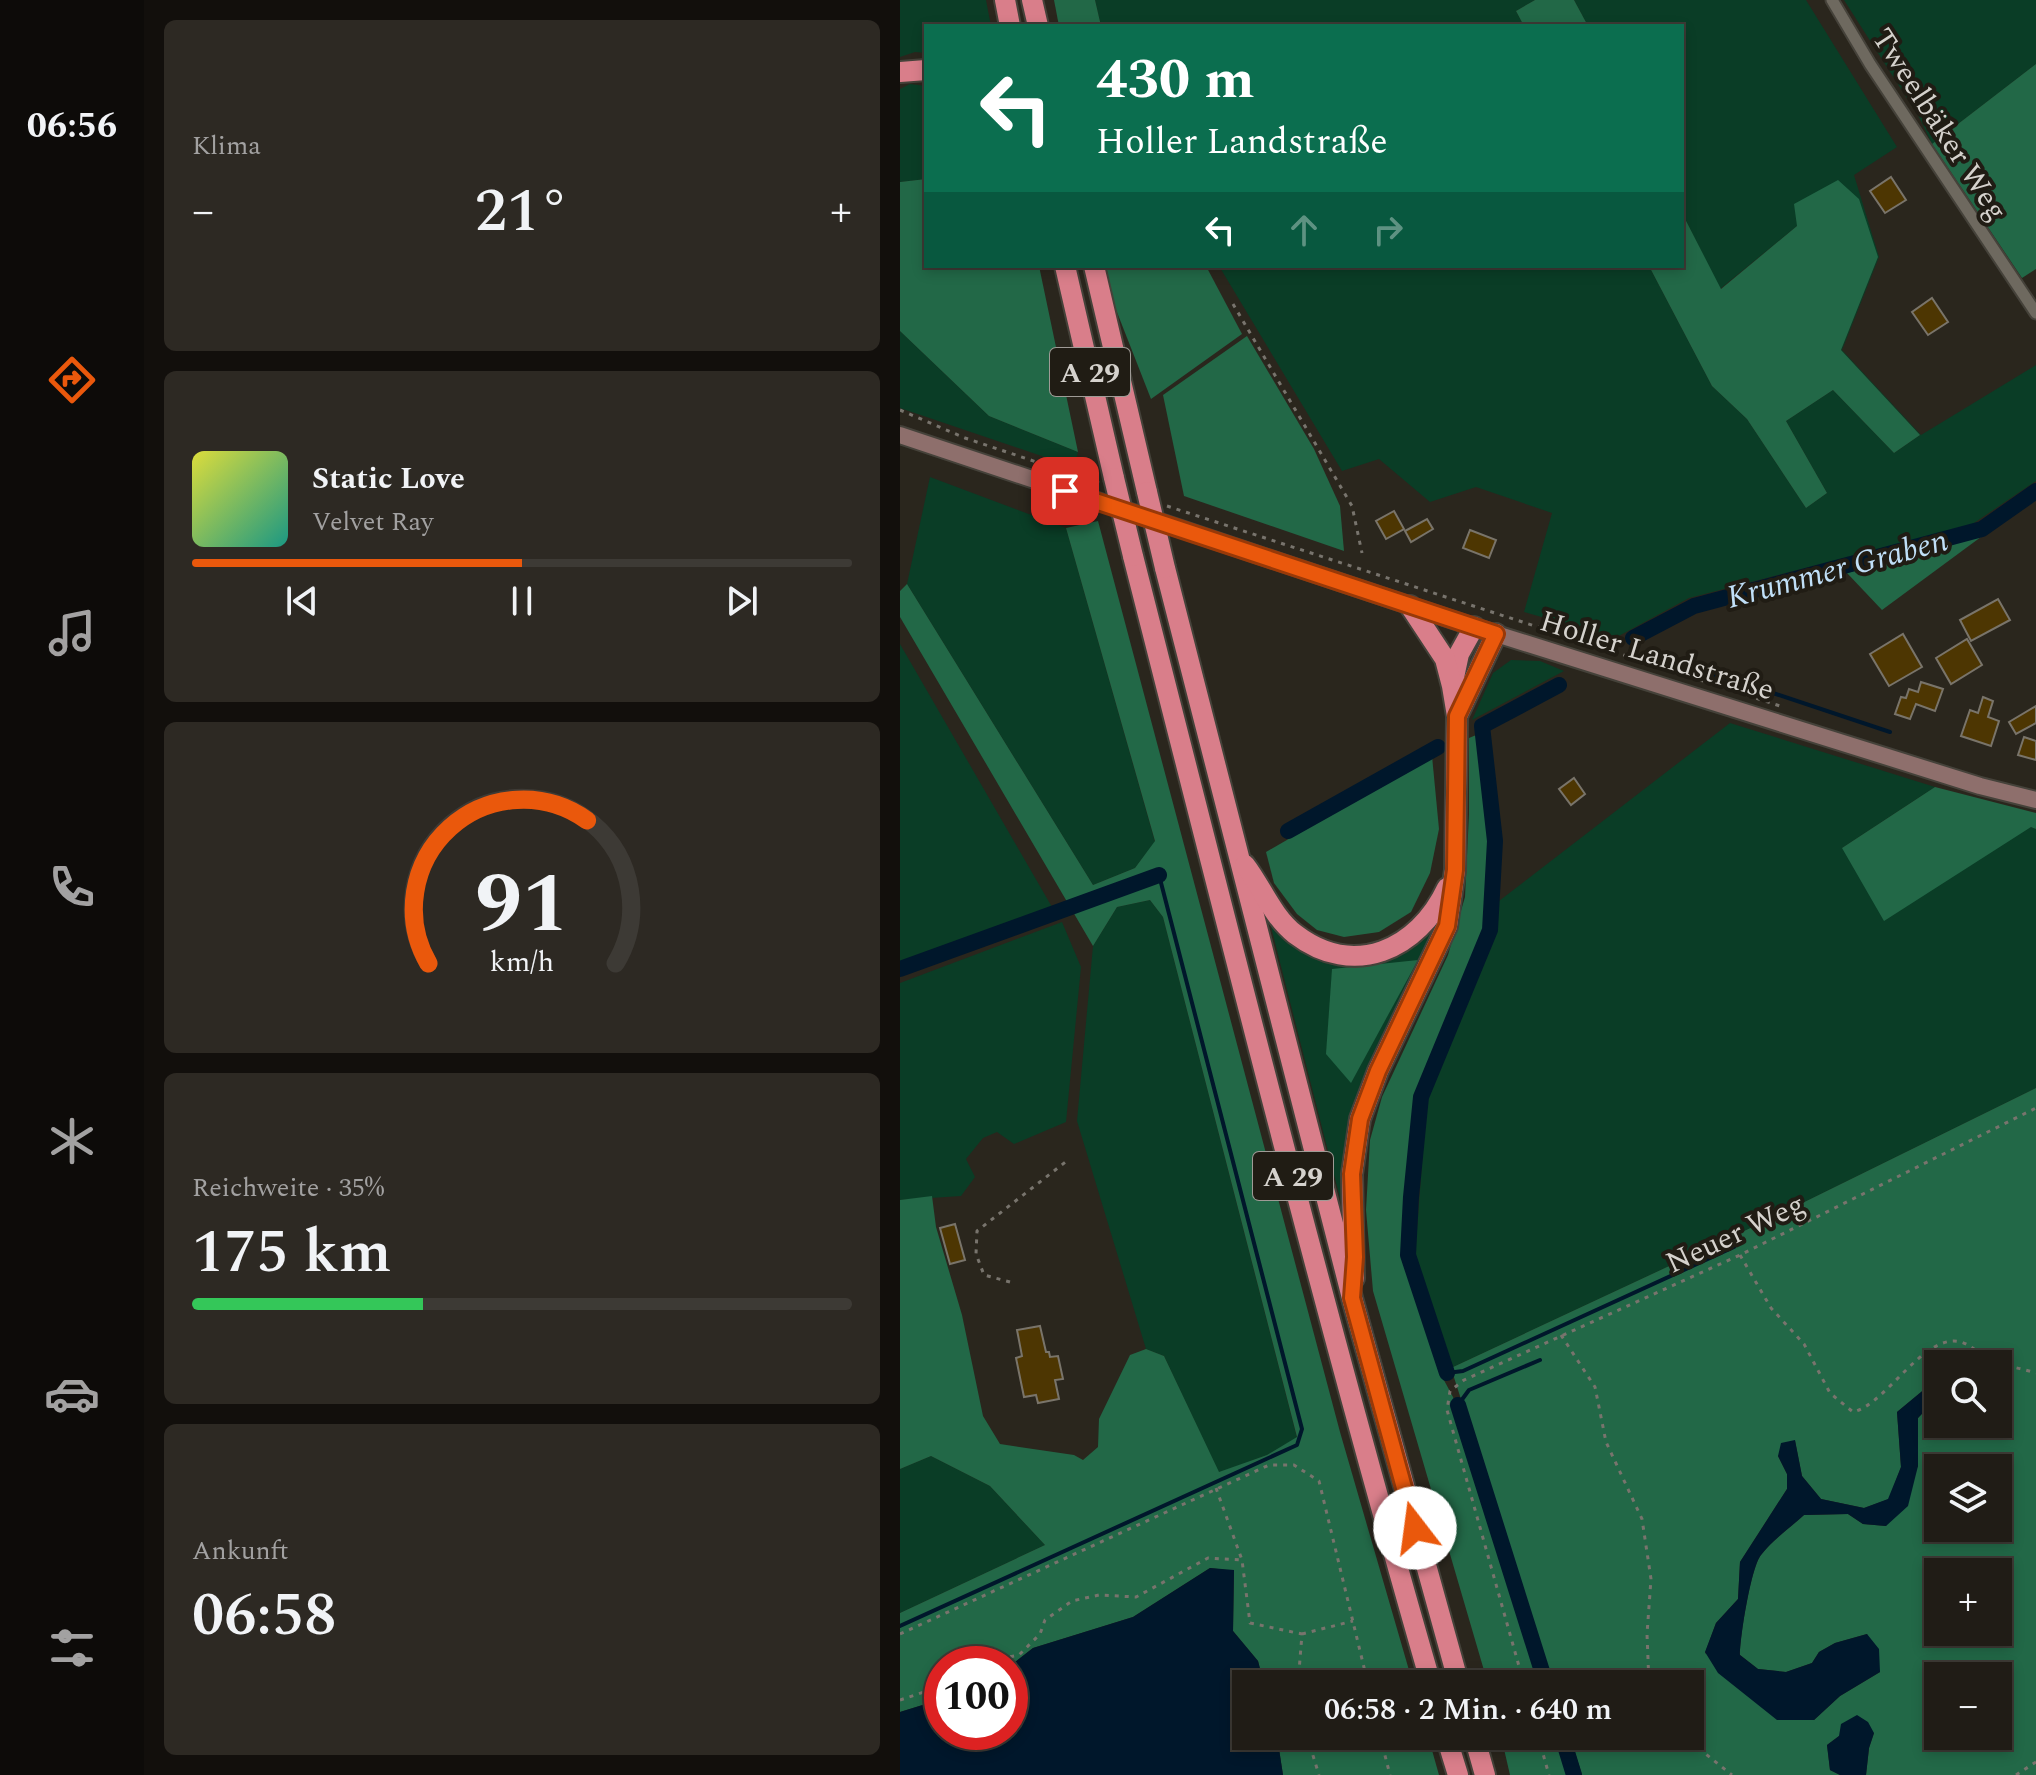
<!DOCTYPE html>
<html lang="de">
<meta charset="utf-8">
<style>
body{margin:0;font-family:Spectral,serif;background:#2d2923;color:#f1f3f6;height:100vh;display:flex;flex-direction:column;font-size:30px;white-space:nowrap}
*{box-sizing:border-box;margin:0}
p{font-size:26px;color:#a2a1a1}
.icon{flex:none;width:44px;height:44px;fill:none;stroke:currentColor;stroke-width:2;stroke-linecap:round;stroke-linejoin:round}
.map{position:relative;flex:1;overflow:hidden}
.details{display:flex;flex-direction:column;gap:20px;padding:20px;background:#120f0c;width:756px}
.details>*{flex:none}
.banner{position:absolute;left:24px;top:24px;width:760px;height:244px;border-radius:0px;box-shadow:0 4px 12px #0003,0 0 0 2px #3d3a35;background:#0b6e4f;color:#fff;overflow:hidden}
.controls{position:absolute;left:1024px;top:1350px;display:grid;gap:16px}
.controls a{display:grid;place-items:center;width:88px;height:88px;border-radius:0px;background:#201c16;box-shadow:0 4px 12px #0003,0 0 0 2px #3d3a35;font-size:40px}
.speed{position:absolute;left:24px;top:1646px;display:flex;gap:16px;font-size:40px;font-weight:700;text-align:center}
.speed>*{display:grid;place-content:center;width:104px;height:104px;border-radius:50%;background:#201c16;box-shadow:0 4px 12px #0003,0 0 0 2px #3d3a35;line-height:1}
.speed .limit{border:12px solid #d22;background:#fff;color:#111}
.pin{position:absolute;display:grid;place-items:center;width:68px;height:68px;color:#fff;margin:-34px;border-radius:16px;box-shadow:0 4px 12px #0006}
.me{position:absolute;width:88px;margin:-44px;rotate:345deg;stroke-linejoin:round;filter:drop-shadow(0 0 6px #0008)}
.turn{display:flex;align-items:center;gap:28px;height:168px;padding:0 40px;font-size:36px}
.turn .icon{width:104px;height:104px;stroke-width:2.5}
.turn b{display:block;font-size:56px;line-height:68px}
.lanes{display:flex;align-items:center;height:76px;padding:0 40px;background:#0003;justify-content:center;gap:40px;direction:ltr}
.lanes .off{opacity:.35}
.big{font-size:60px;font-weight:600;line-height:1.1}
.details .tile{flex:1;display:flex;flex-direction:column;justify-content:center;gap:12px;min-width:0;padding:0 28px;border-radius:12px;background:#2d2923}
.details .dial{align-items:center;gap:0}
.dial svg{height:208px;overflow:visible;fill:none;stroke:#3d3a35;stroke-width:7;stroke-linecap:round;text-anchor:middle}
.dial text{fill:#f1f3f6;stroke:none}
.song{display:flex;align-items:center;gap:24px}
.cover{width:96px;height:96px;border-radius:12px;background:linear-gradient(135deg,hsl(60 70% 55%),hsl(170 70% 35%))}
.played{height:8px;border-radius:4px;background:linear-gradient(90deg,#ea580c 50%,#3d3a35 50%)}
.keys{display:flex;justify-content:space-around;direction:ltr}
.heat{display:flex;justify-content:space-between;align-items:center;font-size:44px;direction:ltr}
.charge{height:12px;border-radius:6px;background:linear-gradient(90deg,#34c759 35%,#3d3a35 0)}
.trip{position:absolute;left:332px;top:1670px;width:472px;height:80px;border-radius:0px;background:#201c16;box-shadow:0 4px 12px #0003,0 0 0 2px #3d3a35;font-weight:600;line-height:80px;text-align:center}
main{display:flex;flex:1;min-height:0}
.dock{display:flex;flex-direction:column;width:144px;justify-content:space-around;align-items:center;background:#0d0b09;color:#a2a1a1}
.dock .icon{width:56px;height:56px}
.dock .selected{color:#ea580c}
.dock b{font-size:36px;color:#f1f3f6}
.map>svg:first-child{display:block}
.green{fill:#0a3d26}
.forest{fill:#226847;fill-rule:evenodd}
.water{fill:#00172b}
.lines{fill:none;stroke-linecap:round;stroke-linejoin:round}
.stream{stroke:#00172b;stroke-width:4}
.canal{stroke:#00172b;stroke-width:16}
.building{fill:#4d3602;stroke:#79746a;stroke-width:2}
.minor-casing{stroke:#45423a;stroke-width:15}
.secondary-casing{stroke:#45423a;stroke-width:20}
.motorway-casing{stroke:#45423a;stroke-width:24}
.path{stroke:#78746d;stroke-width:3;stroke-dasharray:4 6;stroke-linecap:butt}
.minor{stroke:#6e695f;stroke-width:11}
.secondary{stroke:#8e6f6c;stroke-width:16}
.motorway{stroke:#d97e8a;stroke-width:20}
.motorway-bridge-casing{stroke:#45423a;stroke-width:24;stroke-linecap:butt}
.motorway-bridge{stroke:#d97e8a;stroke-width:20}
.route-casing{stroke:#983908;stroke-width:20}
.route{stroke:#ea580c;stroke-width:14}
.labels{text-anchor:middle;stroke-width:8;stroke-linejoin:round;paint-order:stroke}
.shield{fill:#201c14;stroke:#9f9b96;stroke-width:2}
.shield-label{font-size:28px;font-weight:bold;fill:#d5d2cd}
.street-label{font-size:30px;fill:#d5d2cd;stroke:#201c14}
.water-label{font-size:32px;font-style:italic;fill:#c0dff7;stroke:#201c14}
</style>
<main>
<nav class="dock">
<b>06:56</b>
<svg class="icon selected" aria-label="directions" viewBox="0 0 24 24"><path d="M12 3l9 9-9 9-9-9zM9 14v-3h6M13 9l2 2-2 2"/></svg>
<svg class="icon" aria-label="music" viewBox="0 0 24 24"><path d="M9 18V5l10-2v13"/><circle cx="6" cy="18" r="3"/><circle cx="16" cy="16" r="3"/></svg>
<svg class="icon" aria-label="phone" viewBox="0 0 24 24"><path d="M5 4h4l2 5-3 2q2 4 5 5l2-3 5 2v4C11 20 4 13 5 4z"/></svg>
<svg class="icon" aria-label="climate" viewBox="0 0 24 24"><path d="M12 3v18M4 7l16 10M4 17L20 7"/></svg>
<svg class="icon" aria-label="car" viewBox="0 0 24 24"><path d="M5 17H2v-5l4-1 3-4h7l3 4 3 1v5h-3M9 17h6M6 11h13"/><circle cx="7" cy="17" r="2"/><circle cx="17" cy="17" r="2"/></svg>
<svg class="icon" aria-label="filters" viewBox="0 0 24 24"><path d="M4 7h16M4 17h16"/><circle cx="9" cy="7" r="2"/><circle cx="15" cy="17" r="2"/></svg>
</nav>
<section class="details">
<div class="tile"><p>Klima</p>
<div class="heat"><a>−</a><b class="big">21°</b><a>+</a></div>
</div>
<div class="tile">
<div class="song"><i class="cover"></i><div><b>Static Love</b><p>Velvet Ray</p></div></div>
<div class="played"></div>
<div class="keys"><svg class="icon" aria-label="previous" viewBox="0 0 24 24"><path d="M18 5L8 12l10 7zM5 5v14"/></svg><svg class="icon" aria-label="pause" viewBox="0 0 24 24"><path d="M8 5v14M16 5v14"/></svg><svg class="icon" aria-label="next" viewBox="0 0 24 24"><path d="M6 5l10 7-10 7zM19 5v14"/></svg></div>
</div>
<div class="tile dial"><svg viewBox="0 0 100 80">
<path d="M14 69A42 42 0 1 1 86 69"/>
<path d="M14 69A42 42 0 0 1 75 14" stroke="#ea580c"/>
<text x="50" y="56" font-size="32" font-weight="700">91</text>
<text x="50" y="72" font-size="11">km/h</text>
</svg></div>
<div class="tile"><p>Reichweite · 35%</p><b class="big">175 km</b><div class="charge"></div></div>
<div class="tile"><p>Ankunft</p><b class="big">06:58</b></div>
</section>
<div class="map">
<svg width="1136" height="1775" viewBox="0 0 1136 1775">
<rect width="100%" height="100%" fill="#2a261d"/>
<g class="green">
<path d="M0,0h86l5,26h-65v27l-11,-1 -15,5z"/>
<path d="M195,0h440l-19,11 8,15h-423z"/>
<path d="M674,0h232l91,147 -43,28 25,82 -37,93 79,85 115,-70v116l-65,44 -282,73 -74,40 -91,-26 28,-99 -76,-26 -46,15 -51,-43 -37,12 -123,-205h430l63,120 35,33 59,89 21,-15 -41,-72 47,-31 61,63 26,-18 -79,-85 37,-93 -81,-31 -77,63 -38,-76v-187h-94z"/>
<path d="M944,0h192v64l-104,80 -13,-27z"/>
<path d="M10,84l16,2v93l-26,3v-93z"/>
<path d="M0,331l89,85 89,36 -4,15 -174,-59z"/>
<path d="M30,477l136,51 89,314 -20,26 -42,17 -186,-301z"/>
<path d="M0,644l152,263 -152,56z"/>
<path d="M611,660l29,1 24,10 -92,49 21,-47z"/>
<path d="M830,723l205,64 -93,61 189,-21 5,2v259l-262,129 -323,151 -36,-112 12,-158 68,-162 4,-35z"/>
<path d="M250,900l13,17 134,521 -30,17 -48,18 -55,-117 -18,-7 -69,-228 16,-175 24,-39z"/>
<path d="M375,921l63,41 98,-40 -12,38 -20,44 -61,206 -73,-287z"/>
<path d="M162,922l19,45 -15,155 -52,22 -17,-12 -14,6 -17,21 9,18 -14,19 -61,4v-217z"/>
<path d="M31,1456l59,30 55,59 -145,68v-144z"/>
</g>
<g class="forest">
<path d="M154,0h41l6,26h-42z"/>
<path d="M635,0h39l14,26h-64l-8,-15z"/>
<path d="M1136,64v205l-14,9 -90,-134z"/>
<path d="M26,179v87h113l39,186 -89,-36 -89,-85v-149z"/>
<path d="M938,180l21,19 19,58 -37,93 79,85 -26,18 -61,-63 -47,31 41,72 -21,15 -59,-89 -35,-33 -63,-120h33v-53l39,76 76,-63 -3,-22z"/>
<path d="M206,266h100l36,68 -91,65 -38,-97z"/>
<path d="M347,336l67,113 26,57 4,45 -160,-55 -21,-101z"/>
<path d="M198,521l242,911 73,252h-149l-6,-23 -25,-30 1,-60 -24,-3 -77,49 -100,31 -23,18 -68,-2v35l-42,13v-99l145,-68 -55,-59 -59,-30 -31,13v-269l32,-4 4,31 26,88 21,101 17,28 74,11 9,5 15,-13 1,-28 31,-64 16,-6 18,7 55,116 48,-17 30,-18 -134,-520 -13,-17 -33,7 -24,39 -193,-329v-26l7,-7 186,301 42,-17 20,-27 -89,-313z"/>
<path d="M1085,534l-103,76 -35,-37z"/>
<path d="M581,733l9,108 -7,89 -68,168 -12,155 35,116 15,28 88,287h-53l-115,-393 -7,-81 4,-70 12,-43 66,-142 17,-58 4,-83v-76z"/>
<path d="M532,756l7,73 -9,44 -19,39 -32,20 -35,5 -27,-7 -20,-16 -23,-31 -8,-31z"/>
<path d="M1035,787l101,26v16l-5,-2 -147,94 -42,-73z"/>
<path d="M518,960l-67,123 -25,-29 6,-85z"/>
<path d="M1136,1088v687h-170l3,-27 5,-15 -35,3 -12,9 3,25 10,5h-258l-12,-39h120v-52h-138l-101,-316 323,-151zM1057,1362l41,2v60h-60v-27l-20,21v48l-32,60 -23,-2 -15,-10 -44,1c-14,13 -32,25 -43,40 -10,12 -21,82 -21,100l18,14 28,3 26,-9 7,-11 16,-9 32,-9 13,38 -40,24 -26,24 -109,-67 11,-30 22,-24 2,-37 47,-73v-15l-9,-18 17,-15 7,35 19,23 43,9 25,-9 12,-32 -4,-55 41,-34v-14zM1038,1468h60v60h-60zM1038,1572h60v60h-60zM1038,1676h60v60h-60z"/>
<path d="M377,1736h151l11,39h-156z"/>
<path d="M601,1736h56l13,39h-60z"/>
</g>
<g class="water">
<path d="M1038,1378v19l-20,21v48l-10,40 -22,20 -23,-2 -15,-10 -44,1c-14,13 -32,25 -43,40 -10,12 -21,83 -21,100l18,14 28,3 26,-9 7,-11 16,-9 32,-9 12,15 1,23 -40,24 -26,24h-37l-59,-47 -13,-21 11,-29 22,-24 2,-37 47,-73v-15l-9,-18 3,-13 14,-3 7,36 19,23 43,9 24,-9 13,-32 -4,-55z"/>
<path d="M310,1568l24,2 -1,61 25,30 6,23h-18v52h31l6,39h-383v-63l42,-13v33h68v-66l23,-18 100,-31z"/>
<path d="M957,1715l11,7 6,11 -5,15 -3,27h-26l-10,-5 -3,-25 12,-9 2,-12z"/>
</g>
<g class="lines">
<g class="stream">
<path d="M753,655l104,33"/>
<path d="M873,693l117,39"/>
<path d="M547,1373l16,-2 271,-124"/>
<path d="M558,1405l11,-15 71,-30"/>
<path d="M0,1626l397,-181 5,-16 -143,-554"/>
</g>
<g class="canal">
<path d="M733,638l61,-32 288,-77 54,-38"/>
<path d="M388,831l150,-84"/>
<path d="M0,969l259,-94"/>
<path d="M547,1373l-39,-118 3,-58 10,-100 69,-167 5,-89 -13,-115 77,-41"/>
<path d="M558,1405l88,279"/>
<path d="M662,1736l12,39"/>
</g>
</g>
<g class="building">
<path d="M991,177l15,23 -21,13 -15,-22z"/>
<path d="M1032,298l16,24 -20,13 -16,-23z"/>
<path d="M494,511l10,18 -18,10 -10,-18z"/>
<path d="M527,519l6,10 -22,13 -6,-11z"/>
<path d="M570,530l26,10 -7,18 -26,-10z"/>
<path d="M1098,599l12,21 -39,21 -11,-21z"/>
<path d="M1003,634l19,33 -33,19 -19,-32z"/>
<path d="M1067,639l15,26 -31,19 -15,-26z"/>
<path d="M1021,682l22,7 -8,22 -19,-7 -6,15 -15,-5 6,-17 5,1 3,-9 9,3z"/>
<path d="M1083,697l10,4 -5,16 11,4 -8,25 -30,-10 9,-26 8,3z"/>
<path d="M1136,706v17l-20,11 -7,-12z"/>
<path d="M1124,737l12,4v19l-18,-5z"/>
<path d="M674,778l11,16 -14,11 -12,-16z"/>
<path d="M55,1224l10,36 -15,4 -10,-36z"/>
<path d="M140,1326l6,26h3l1,5 8,-1 5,23 -8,1 4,19 -21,4 -2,-8 -12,2 -8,-39 6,-2 -5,-26z"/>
</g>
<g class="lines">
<g class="minor-casing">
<path id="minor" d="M932,0l38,64 166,249"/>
</g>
<g class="secondary-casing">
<path id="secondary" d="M0,435l574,192 506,159 56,14"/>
</g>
<g class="motorway-casing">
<g id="motorway">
<path d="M105,0l5,26"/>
<path d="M132,0l6,26"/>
<path d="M0,72l26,-2"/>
<path d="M165,266l49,212"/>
<path d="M194,266l53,226"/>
<path d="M233,556c96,377 190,754 298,1128"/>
<path d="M265,568l187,730 107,386"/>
<path d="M553,682l6,-28 15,-27"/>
<path d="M557,716l39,-82"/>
<path d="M345,865c17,22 27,51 50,69 59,45 123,16 152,-46"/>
<path d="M454,1278l-2,-104 8,-55 18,-48 69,-145 8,-56 2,-154 -5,-30 -7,-27 -35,-53"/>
<path d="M546,1736l12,39"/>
<path d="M574,1736l11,39"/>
</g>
</g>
<g class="path">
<path d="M333,304l119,202 10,47"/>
<path d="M0,410l65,28 134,45"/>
<path d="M267,506l616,201"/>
<path d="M840,1255l31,53 33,36 26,49 23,19c34,-8 71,-80 108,-70 10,3 18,12 27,16 15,8 32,10 48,15"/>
<path d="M110,1282l-26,-7 -8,-21 1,-23 91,-71"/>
<path d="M661,1335l34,52 11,55 36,77 9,60 -4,55 2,50"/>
<path d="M316,1488l26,72 8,63 52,11 -4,50"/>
<path d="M0,1634l369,-169h25l25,16 49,203"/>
<path d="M402,1634l51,-13"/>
<path d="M92,1664l7,-5 20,-4 21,-21 5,-14 27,-19 27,-6 37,2 72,-39 34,2"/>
<path d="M624,1684l-77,-274 3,-19 14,-11 276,-125 296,-147"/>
<path d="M0,1700l42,-14"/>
<path d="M407,1736l12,39"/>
<path d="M480,1736l10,39"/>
<path d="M638,1736l11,39"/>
<path d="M783,1736l49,39"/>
<path d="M1116,1775l20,-13"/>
</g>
<use href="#minor" class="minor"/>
<use href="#secondary" class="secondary"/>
<use href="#motorway" class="motorway"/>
<g class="motorway-bridge-casing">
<g id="motorway-bridge">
<path d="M214,478l19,78"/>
<path d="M247,492l18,76"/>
</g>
</g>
<use href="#motorway-bridge" class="motorway-bridge"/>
</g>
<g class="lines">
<g class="route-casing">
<path id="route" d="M165,491l431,143 -39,82 -2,154 -8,56 -69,145 -18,48 -8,55 3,83 -3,41 63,230"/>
</g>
<use href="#route" class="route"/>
</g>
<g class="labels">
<g class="shield">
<rect x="150" y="348" width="80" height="48" rx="6"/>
<rect x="353" y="1152" width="80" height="48" rx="6"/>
</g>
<g class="shield-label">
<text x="190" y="382">A 29</text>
<text x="393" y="1186">A 29</text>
</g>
<g class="street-label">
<text transform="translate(1040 124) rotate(57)" y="10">Tweelbäker Weg</text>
<text transform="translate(757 655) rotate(17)" y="10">Holler Landstraße</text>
<text transform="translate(835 1233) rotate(-25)" y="10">Neuer Weg</text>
</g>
<g class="water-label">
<text transform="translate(937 568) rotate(-15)" y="11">Krummer Graben</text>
</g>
</g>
</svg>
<div class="controls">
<a><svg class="icon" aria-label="search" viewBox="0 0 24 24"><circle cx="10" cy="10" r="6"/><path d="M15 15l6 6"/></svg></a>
<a><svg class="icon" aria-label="layers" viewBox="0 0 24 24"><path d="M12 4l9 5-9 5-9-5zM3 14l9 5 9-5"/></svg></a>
<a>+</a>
<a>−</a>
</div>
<div class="speed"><div class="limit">100</div></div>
<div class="pin" style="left:165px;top:491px;background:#d93025"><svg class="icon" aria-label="arrive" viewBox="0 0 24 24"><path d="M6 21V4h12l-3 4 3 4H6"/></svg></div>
<svg class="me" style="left:515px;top:1528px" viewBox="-20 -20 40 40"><circle r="19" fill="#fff"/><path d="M0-13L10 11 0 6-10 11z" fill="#ea580c"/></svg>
<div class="trip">06:58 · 2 Min. · 640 m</div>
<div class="banner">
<div class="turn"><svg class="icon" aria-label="left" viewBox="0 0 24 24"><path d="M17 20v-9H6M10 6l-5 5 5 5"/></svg><div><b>430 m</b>Holler Landstraße</div></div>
<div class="lanes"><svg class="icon" aria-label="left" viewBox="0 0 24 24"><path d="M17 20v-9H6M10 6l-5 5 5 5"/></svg><svg class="icon off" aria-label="ahead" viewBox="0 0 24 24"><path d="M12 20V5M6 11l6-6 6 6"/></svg><svg class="icon off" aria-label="right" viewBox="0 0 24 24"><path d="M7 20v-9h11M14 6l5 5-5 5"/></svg></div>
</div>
</div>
</main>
